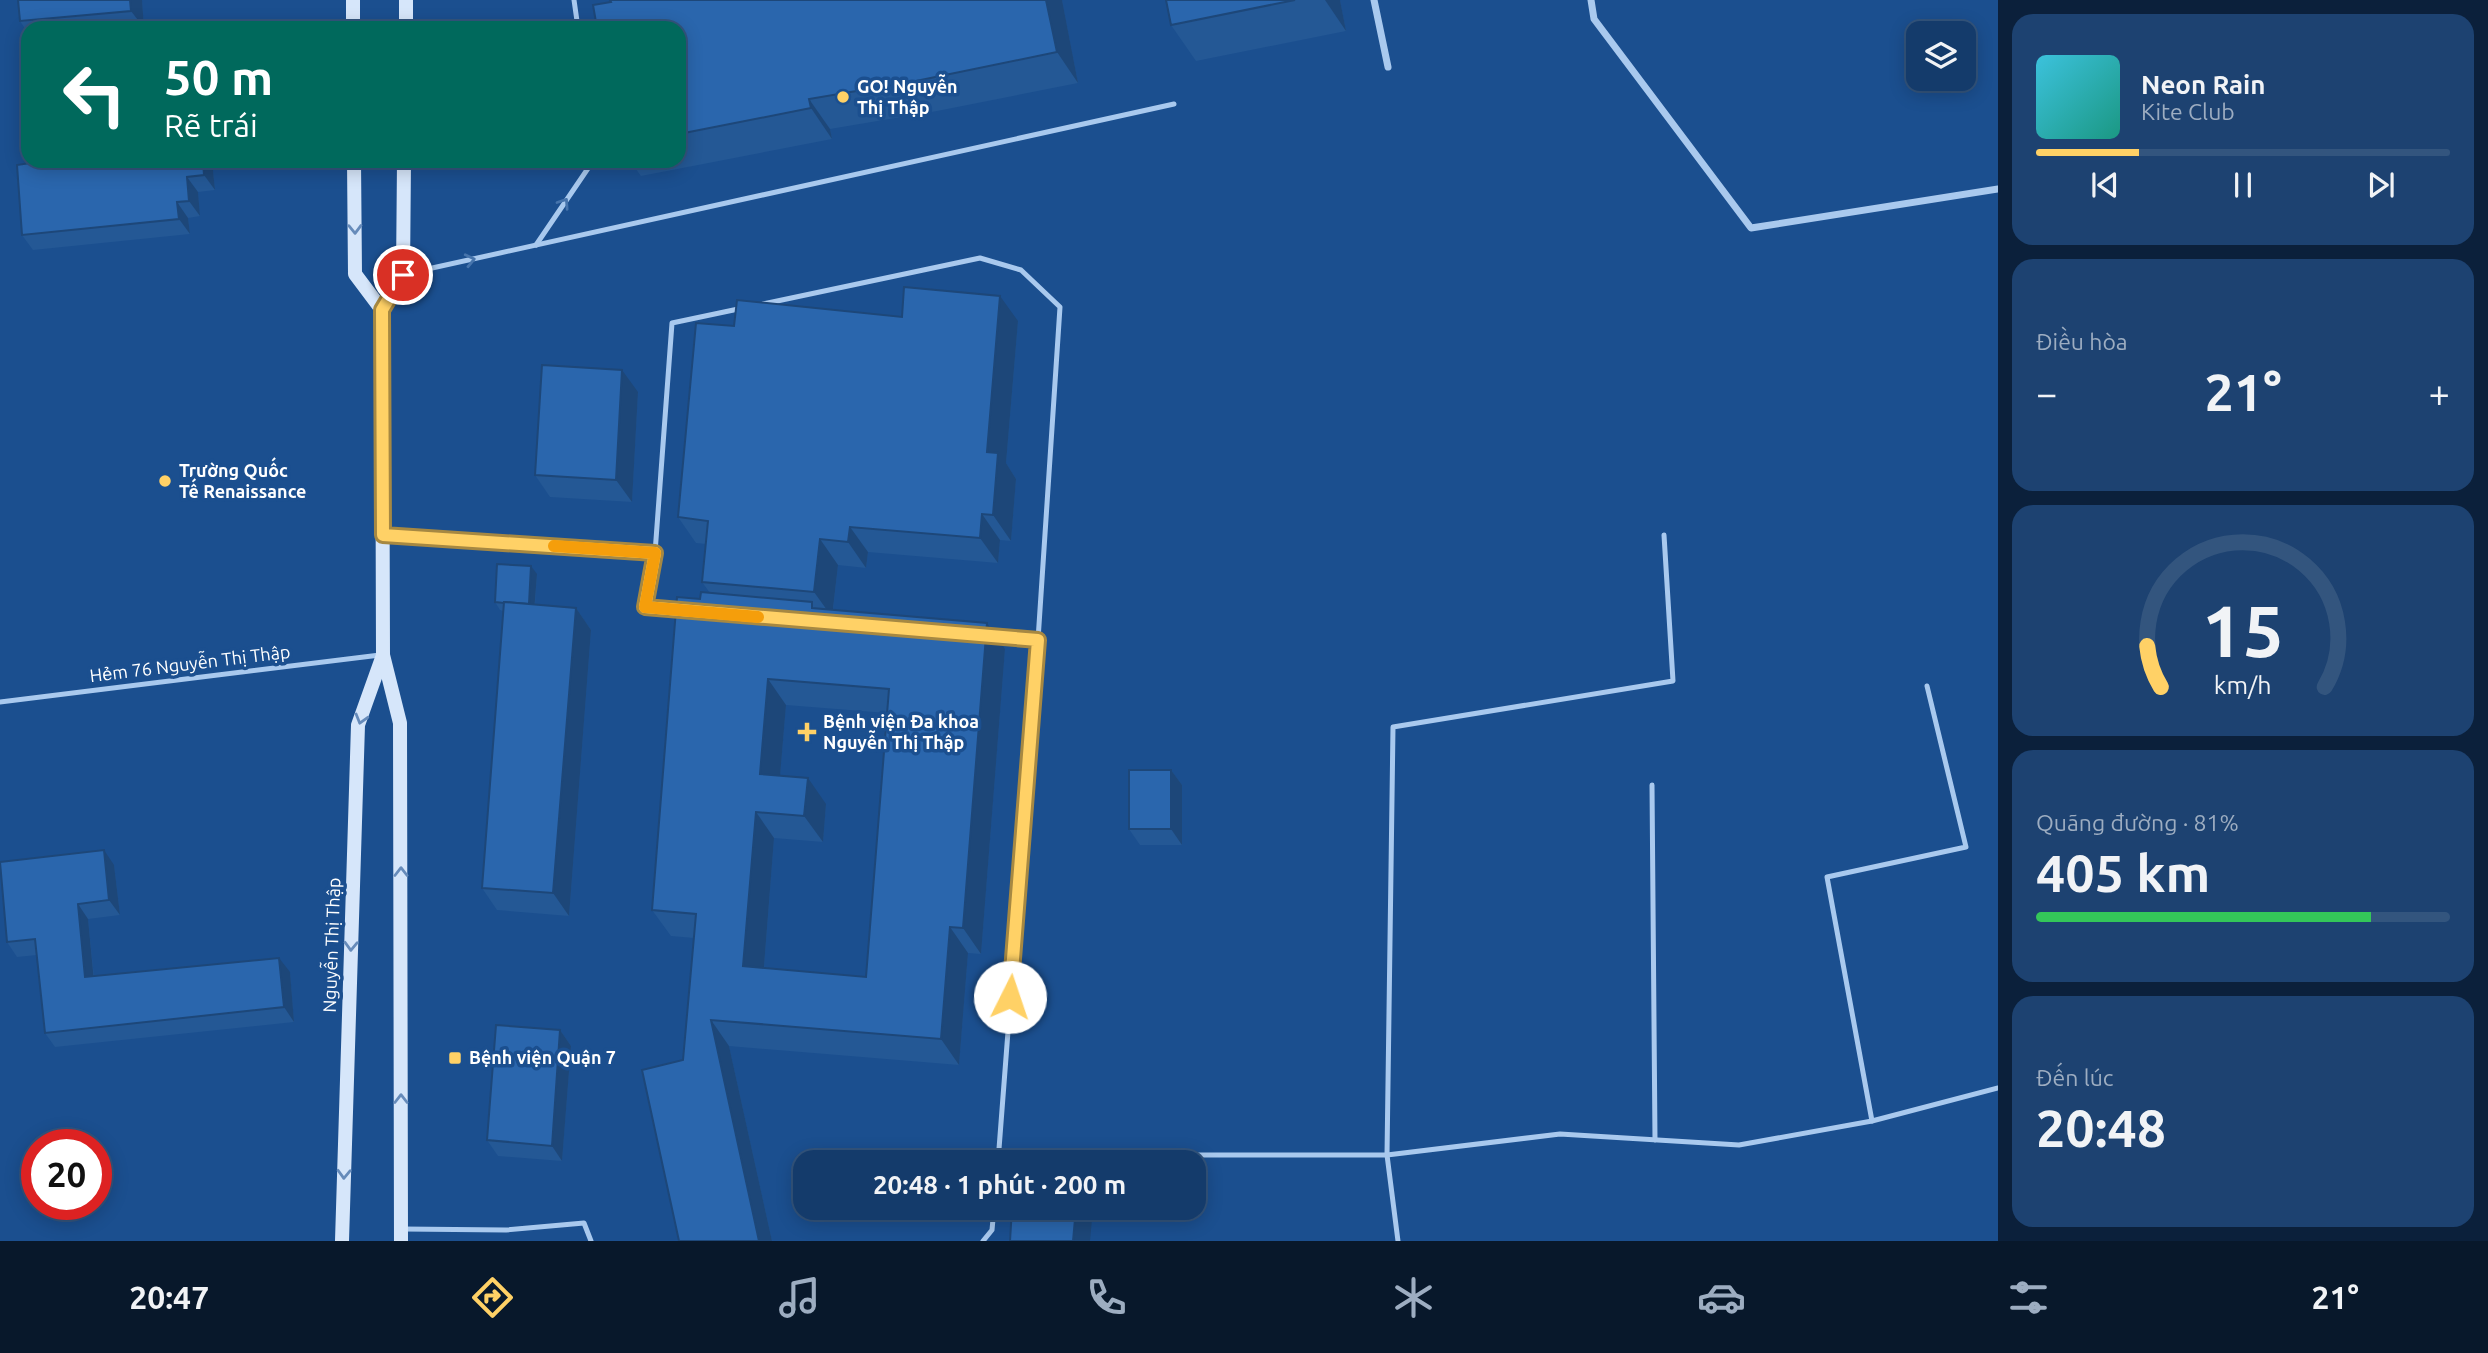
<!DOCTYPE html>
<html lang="vi">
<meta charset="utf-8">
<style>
body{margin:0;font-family:Ubuntu,sans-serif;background:#1d4271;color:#f1f3f6;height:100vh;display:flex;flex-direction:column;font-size:26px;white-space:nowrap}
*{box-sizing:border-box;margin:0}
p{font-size:23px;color:#9dadc1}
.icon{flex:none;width:38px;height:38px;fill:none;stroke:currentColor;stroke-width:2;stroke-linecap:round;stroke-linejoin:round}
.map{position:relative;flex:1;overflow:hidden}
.panel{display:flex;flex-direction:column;gap:14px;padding:14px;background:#0b203b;width:490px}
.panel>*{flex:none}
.hud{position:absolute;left:21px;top:21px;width:665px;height:147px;border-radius:21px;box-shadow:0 4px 18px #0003,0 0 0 2px #33557e;background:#00695c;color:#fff;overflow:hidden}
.controls{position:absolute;left:1906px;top:21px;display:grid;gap:14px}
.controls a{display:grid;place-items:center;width:70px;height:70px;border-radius:14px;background:#143b6b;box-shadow:0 4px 18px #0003,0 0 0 2px #33557e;font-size:35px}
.speed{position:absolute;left:21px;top:1129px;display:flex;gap:14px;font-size:35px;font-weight:700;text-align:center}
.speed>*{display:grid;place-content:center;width:91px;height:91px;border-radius:50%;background:#143b6b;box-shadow:0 4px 18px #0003,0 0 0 2px #33557e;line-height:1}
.speed .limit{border:10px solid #d22;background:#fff;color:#111}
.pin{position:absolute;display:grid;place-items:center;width:60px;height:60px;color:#fff;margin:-30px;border:4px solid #fff;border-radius:50%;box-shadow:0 2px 7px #0007}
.me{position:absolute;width:77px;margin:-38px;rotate:4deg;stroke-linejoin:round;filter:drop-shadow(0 0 5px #0008)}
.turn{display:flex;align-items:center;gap:24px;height:147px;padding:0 28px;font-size:32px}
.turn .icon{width:91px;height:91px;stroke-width:2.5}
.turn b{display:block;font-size:49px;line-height:60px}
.big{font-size:52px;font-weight:600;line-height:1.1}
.panel .widget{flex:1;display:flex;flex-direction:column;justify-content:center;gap:10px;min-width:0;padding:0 24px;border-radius:21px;background:#1d4271}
.panel .dial{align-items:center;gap:0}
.dial svg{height:182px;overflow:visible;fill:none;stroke:#33557e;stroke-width:7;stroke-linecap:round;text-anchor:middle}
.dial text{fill:#f1f3f6;stroke:none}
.song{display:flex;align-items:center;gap:21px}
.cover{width:84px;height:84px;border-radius:10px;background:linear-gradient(135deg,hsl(190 70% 55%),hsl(170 70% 35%))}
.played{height:7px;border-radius:4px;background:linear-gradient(90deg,#ffd166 25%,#33557e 25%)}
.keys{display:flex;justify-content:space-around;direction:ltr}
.heat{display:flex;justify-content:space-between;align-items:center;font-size:38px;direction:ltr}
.charge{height:10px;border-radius:5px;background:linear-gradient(90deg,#34c759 81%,#33557e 0)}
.trip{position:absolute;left:793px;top:1150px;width:413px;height:70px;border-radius:21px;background:#143b6b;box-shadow:0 4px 18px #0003,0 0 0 2px #33557e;font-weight:600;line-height:70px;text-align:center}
.dock{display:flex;height:112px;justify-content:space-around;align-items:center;background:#08182b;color:#9dadc1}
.dock .icon{width:49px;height:49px}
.dock .on{color:#ffd166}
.dock b{font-size:32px;color:#f1f3f6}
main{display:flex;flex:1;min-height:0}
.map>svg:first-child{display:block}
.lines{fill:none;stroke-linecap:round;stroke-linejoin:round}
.service{stroke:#a9c9ee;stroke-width:5}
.minor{stroke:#a9c9ee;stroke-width:7}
.secondary{stroke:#d6e6fa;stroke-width:14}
.wall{fill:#245895;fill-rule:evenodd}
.shaded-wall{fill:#1d4779}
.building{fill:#2a66ad;stroke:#1d4779;stroke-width:2;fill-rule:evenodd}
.oneway{stroke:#4674ac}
.oneway2{stroke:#668bba}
.route-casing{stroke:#a68842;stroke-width:18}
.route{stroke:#ffd166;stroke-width:12}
.slow{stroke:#f59e0b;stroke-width:12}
.poi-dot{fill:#ffd166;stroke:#1b4f8f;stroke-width:2.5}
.labels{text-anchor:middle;stroke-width:7;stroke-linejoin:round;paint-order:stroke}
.poi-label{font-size:18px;font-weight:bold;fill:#fff;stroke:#1b4f8f;text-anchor:start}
.street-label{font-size:18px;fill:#fff;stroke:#1b4f8f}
</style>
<main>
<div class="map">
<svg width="1998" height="1241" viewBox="0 0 1998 1241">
<rect width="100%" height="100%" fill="#1b4f8f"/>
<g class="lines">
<g class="service">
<path d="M574,0l4,28"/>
<path d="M536,245l57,-84"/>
<path d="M405,274l769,-170"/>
<path d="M763,304l217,-46 41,12 39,37 -22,333 -40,522"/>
<path d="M386,535l269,18"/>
<path d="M680,610l-35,-3 10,-54 17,-230 71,-15"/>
<path d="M990,636l48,4"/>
<path d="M0,702l380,-47"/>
<path d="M1652,785l3,355"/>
<path d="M1872,1121l-45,-244 139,-30 -39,-161"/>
<path d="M1096,1155h291l173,-21 179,11 133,-24 126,-33"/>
<path d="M403,1229l103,1 78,-7 7,18"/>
<path d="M983,1241l9,-11 2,-22"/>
<path d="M1398,1241l-11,-86 6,-428 280,-46 -9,-146"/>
</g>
<g class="minor">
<path d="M1374,0l14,67"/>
<path d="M1591,0l3,19 157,209 247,-39"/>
</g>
<g class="secondary">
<path d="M353,0v28"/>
<path d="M406,28v-28"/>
<path d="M354,161l1,113 27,36"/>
<path d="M342,1241l16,-516 25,-70"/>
<path d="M401,1241l-1,-518 -17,-68 -1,-345 21,-35 1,-114"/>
</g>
</g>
<g class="wall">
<path d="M142,0l2,28h-116v5l-8,-12z"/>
<path d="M1062,0l16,83 -141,28 -107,18 2,10 -191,37 -11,-15h49v-133l-68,-26z"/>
<path d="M1166,0h174l6,31 -150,30 -25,-36z"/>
<path d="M43,161h169l3,29 -17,2 2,24 -12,2 2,16 -157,16 -11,-15z"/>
<path d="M902,317l116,4 -12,142 10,16 -5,62 -11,-1 -2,23 -130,-11 -2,16 -28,-3 -5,45 172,39 -24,305 -13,-1 -9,112 -230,-19 43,195h-93l4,-181 11,-122 -23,-2 -19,-26 48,-311 10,-6 -8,-11 4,-38 -10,-1 -18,-26 56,-191zM786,705l101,8 -21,264 -102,-9 10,-130 49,4 3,-38 -46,-28z"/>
<path d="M638,392l-6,110 -82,-5 -15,-22z"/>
<path d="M537,574l-2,30 41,4 15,22 -22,286 -72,-6 -15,-22 21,-277 -3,-1 -5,-8z"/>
<path d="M1171,770l11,15v60h-42l-11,-16z"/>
<path d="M114,865l6,50 -32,4 6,58 196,-5 4,50 -239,25 -10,-14 -8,-78 -20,2 -10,-15z"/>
<path d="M560,1030l11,16 -9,115 -64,-5 -11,-16z"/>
</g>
<g class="shaded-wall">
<path d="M130,0h12l2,28 -13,-17z"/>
<path d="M1046,0h16l16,83 -21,-31z"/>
<path d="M1325,0h15l6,31z"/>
<path d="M809,99l21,30 2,10 -21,-31z"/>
<path d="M203,161h9l3,29 -11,-15z"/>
<path d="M187,177l11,15 2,24 -11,-15z"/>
<path d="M177,202l11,16 2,16 -11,-15z"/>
<path d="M1000,296l18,25 -12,142 10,16 -5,62 -18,-26 -6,-63z"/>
<path d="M622,370l16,22 -6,110 -16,-22z"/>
<path d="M982,514l18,26 -2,23 -18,-25z"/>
<path d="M850,527l18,25 -2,16 -18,-26z"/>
<path d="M820,539l18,26 -6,52 -18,-25z"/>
<path d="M531,566l6,8 -3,38 -5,-8z"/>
<path d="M576,608l15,22 -22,286 -16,-23z"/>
<path d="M987,623l18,26 -24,305 -18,-26z"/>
<path d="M768,679l18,26 -8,95 -18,-26z"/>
<path d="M1171,770l11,15v60l-11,-16z"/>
<path d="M808,778l18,26 -3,38 -19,-26z"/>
<path d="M756,812l18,26 -12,154 -19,-26z"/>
<path d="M104,850l10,15 6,50 -11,-15z"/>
<path d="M78,904l10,15 7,73 -10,-15z"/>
<path d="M950,927l18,26 -9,112 -18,-26z"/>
<path d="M279,958l11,14 4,50 -10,-15z"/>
<path d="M711,1020l18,26 43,195h-13z"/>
<path d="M560,1030l11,16 -9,115 -10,-15z"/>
<path d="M1076,1208h17l-3,33h-17z"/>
</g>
<g class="building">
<path d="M18,0h112l1,11 -111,10z"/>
<path d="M610,0h436l11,52 -141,29 -107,18 2,9 -132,26v-106h-82l-4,-23 18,-3z"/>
<path d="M1166,0h129l-124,25z"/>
<path d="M43,161h160l1,14 -17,2 2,24 -12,1 2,17 -157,16 -5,-70z"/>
<path d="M904,287l96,9 -13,156 11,1 -5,62 -11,-1 -2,24 -130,-11 -2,15 -28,-3 -6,53 -112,-10 6,-61 -30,-4 18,-194 38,3 3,-26 165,17z"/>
<path d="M542,365l80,5 -6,110 -81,-5z"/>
<path d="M497,564l34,2 -2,38 -25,-2v1l-9,-1z"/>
<path d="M701,592l111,10v6l175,15 -24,305 -13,-1 -9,112 -230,-19 48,221h-80l-37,-171 41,-10 13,-146 -44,-4 25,-313 23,2zM768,679l121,10 -23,288 -123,-11 13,-154 48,4 4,-38 -48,-4z"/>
<path d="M504,602l72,6 -23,285 -71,-5z"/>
<rect x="1129" y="770" width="42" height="59"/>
<path d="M104,850l5,50 -31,4 7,73 194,-19 5,49 -239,26 -10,-94 -28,3 -7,-80z"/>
<path d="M496,1025l64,5 -8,116 -65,-6z"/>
<path d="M1012,1208h64l-3,33h-63z"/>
</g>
<defs><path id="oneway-chevron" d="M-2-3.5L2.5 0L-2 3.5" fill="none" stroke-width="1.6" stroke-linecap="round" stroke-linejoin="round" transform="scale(1.75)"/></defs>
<g class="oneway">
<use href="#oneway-chevron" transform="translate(564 203) rotate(-56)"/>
<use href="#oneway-chevron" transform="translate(470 260) rotate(-13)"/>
</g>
<g class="oneway2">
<use href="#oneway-chevron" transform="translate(355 229) rotate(89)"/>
<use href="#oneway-chevron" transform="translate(361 719) rotate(106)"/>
<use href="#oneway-chevron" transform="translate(401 872) rotate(-90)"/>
<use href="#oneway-chevron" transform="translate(351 946) rotate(92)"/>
<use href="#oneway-chevron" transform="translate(401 1099) rotate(-90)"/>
<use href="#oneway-chevron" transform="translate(344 1174) rotate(92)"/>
</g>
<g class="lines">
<g class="route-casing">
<path id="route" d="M403,275l-21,35 1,225 272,18 -10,54 393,33 -28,357"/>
</g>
<use href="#route" class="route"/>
<path class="slow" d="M554,546l101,7 -10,54 113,10"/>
</g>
<g class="poi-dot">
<circle cx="843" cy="97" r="7"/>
<circle cx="165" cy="481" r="7"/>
<path d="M803.5 721.5h7v7h7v7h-7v7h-7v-7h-7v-7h7z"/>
<rect x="448" y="1051" width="14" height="14" rx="3.5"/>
</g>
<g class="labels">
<g class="poi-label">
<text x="857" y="93">GO! Nguyễn<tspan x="857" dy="21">Thị Thập</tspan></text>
<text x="179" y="477">Trường Quốc<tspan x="179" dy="21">Tế Renaissance</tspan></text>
<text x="823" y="728">Bệnh viện Đa khoa<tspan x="823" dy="21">Nguyễn Thị Thập</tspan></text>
<text x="469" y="1064">Bệnh viện Quận 7</text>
</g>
<g class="street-label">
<text transform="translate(190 664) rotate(-7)" y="6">Hẻm 76 Nguyễn Thị Thập</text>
<text transform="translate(332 945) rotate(-88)" y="6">Nguyễn Thị Thập</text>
</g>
</g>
</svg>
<div class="controls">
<a><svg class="icon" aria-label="layers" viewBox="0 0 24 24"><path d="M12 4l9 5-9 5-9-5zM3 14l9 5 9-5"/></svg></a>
</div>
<div class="speed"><div class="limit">20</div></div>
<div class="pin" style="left:403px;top:275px;background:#d93025"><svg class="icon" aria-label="arrive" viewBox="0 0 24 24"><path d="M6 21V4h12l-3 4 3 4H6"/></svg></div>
<svg class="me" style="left:1010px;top:997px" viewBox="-20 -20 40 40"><circle r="19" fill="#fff"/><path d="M0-13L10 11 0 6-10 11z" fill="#ffd166"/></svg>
<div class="trip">20:48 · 1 phút · 200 m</div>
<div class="hud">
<div class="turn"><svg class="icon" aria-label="left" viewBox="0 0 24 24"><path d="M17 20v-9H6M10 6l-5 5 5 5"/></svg><div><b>50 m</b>Rẽ trái</div></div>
</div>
</div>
<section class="panel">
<div class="widget">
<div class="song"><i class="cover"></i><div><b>Neon Rain</b><p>Kite Club</p></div></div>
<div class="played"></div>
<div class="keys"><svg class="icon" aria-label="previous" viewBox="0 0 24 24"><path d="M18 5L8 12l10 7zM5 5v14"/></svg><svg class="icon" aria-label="pause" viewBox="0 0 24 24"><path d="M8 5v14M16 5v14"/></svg><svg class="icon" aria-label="next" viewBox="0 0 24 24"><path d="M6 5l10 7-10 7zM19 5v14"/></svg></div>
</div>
<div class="widget"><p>Điều hòa</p>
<div class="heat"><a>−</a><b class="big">21°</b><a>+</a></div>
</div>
<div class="widget dial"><svg viewBox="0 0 100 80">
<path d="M14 69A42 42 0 1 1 86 69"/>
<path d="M14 69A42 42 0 0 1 8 51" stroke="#ffd166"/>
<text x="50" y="56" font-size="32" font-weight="700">15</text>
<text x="50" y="72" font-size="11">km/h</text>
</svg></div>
<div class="widget"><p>Quãng đường · 81%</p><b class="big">405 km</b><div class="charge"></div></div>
<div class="widget"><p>Đến lúc</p><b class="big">20:48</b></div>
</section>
</main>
<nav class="dock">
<b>20:47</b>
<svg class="icon on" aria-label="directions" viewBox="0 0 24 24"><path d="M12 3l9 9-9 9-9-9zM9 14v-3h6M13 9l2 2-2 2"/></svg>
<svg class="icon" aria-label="music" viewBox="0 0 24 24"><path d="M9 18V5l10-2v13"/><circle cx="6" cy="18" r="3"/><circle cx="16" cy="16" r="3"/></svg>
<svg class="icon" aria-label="phone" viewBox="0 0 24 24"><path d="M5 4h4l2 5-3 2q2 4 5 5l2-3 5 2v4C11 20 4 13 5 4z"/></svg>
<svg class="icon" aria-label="climate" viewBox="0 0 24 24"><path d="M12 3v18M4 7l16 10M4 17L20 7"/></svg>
<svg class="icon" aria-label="car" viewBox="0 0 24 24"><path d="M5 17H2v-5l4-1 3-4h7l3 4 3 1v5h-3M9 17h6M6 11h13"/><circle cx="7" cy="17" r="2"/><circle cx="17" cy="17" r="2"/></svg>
<svg class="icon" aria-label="filters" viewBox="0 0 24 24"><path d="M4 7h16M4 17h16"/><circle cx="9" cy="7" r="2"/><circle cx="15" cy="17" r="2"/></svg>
<b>21°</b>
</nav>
